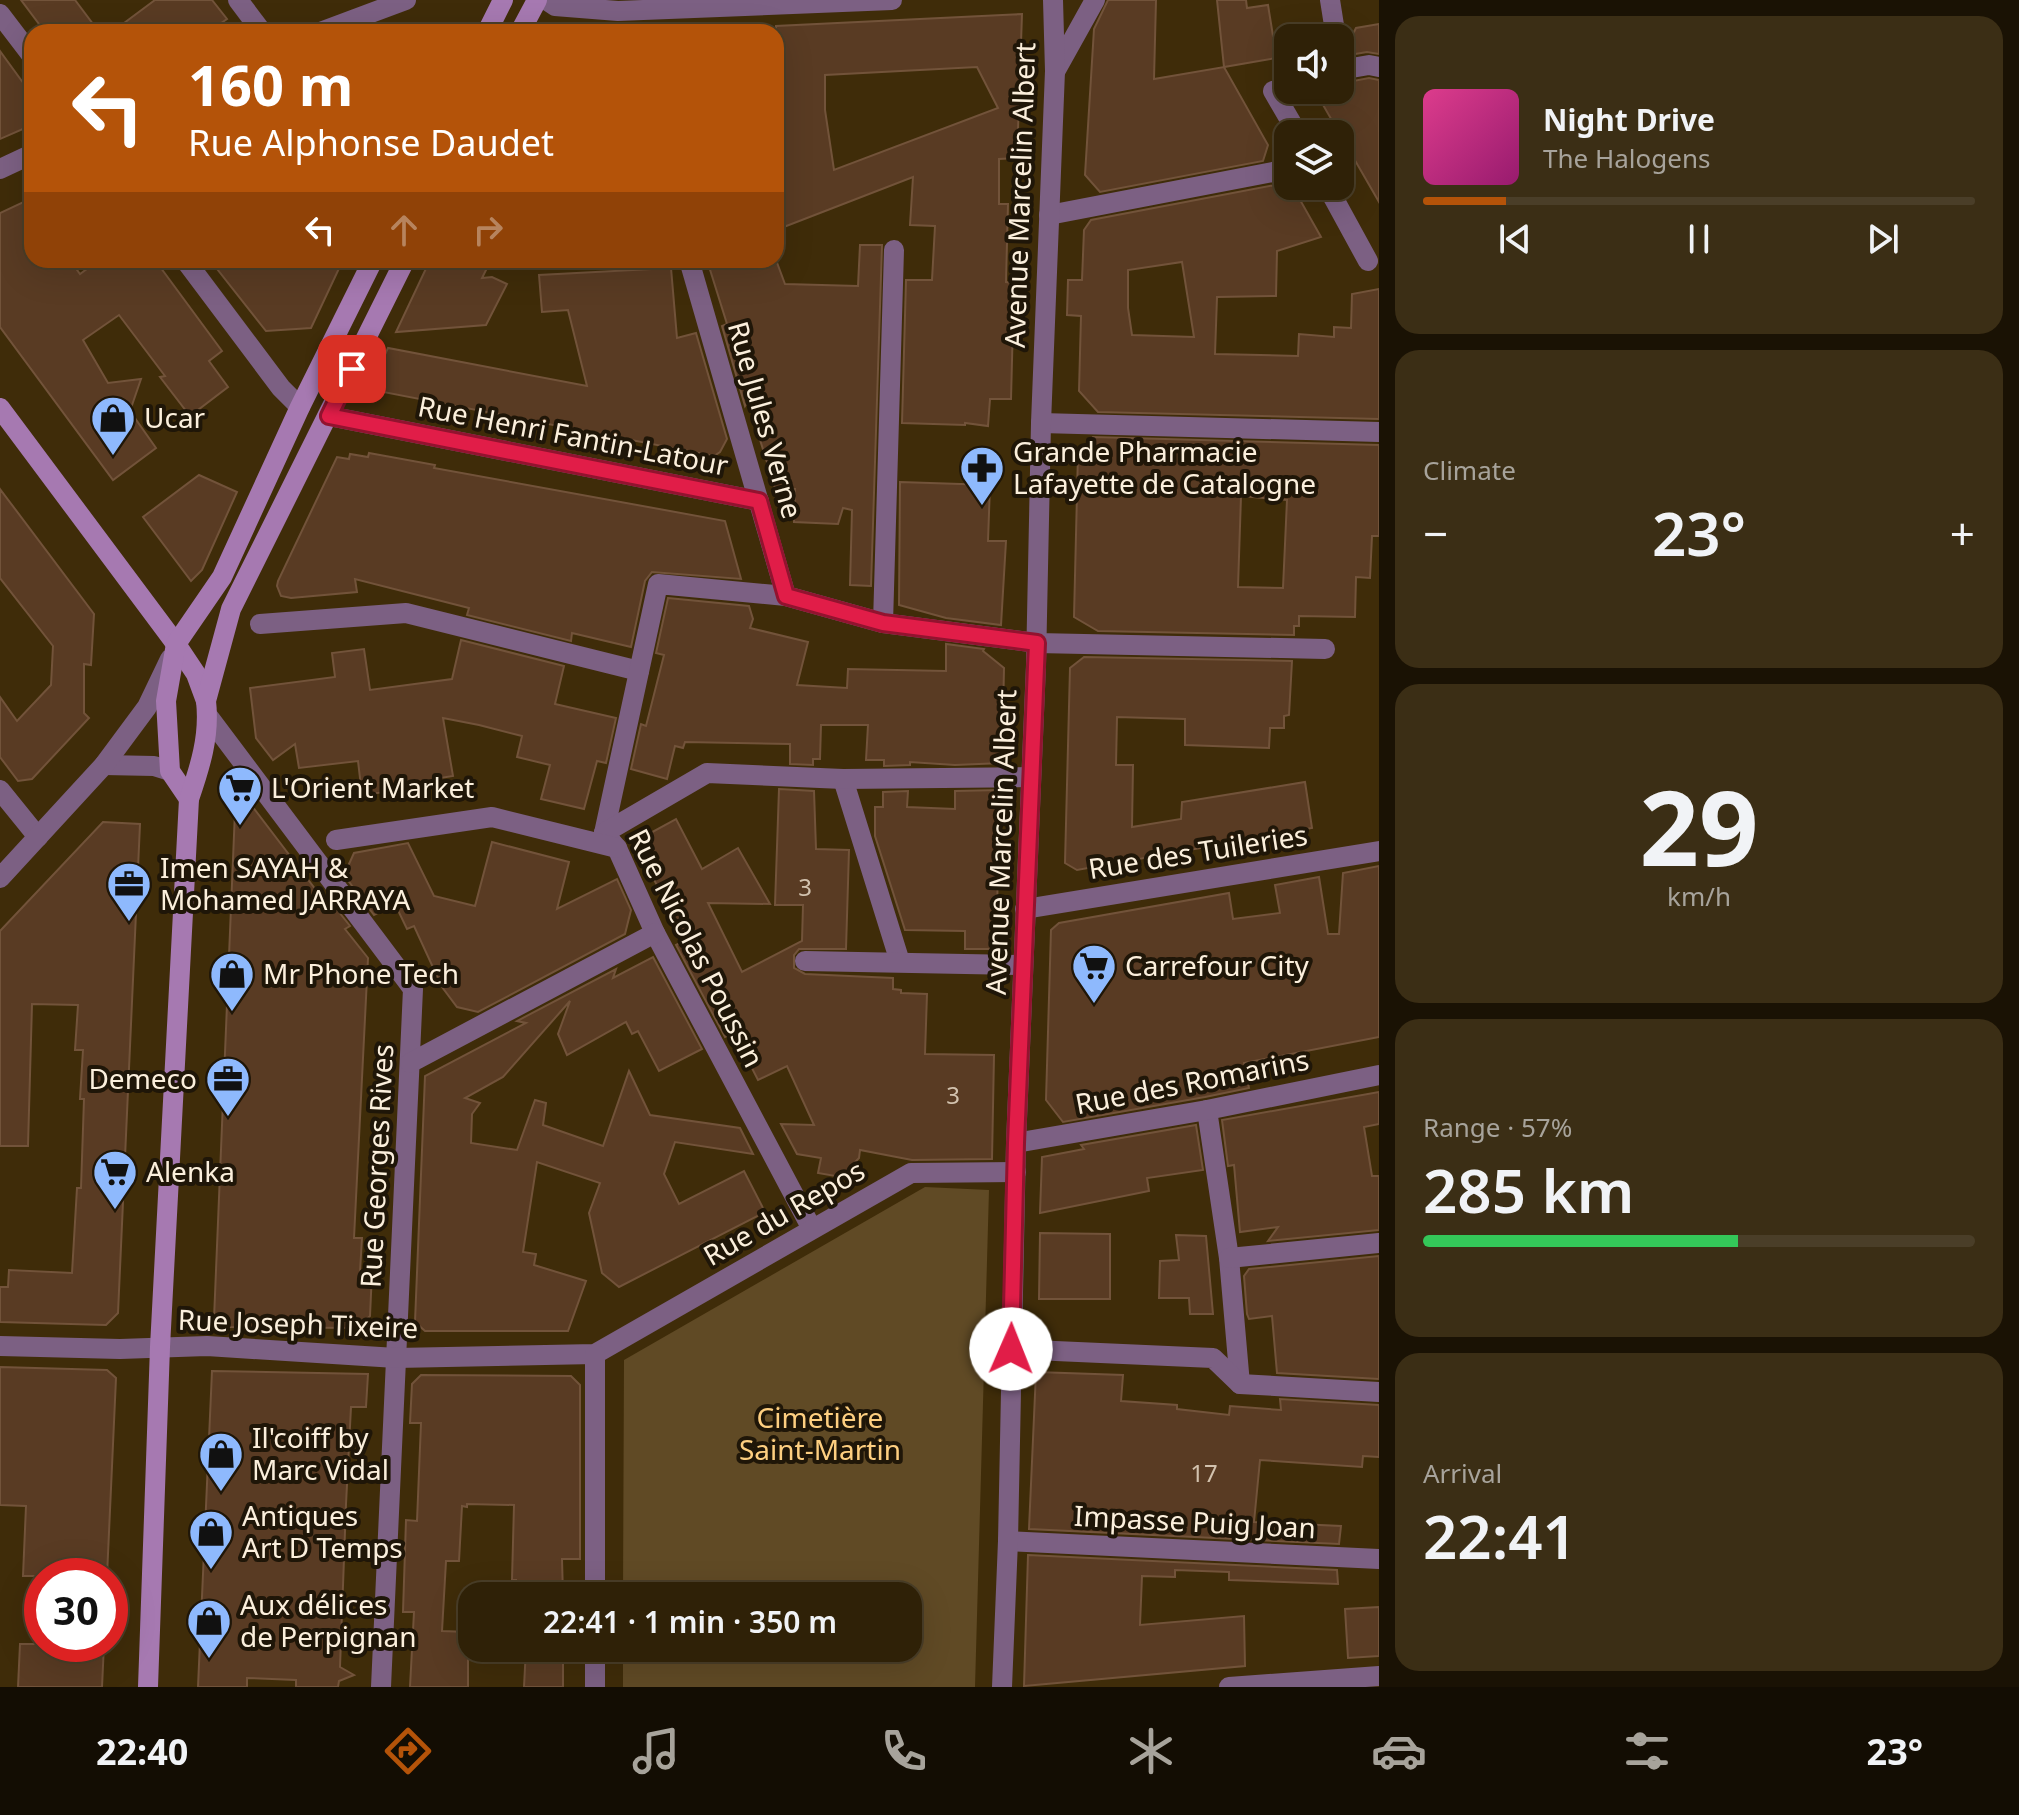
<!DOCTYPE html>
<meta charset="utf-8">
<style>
body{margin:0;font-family:"Noto Sans",sans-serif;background:#3b2e15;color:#f1f3f6;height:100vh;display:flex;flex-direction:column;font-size:30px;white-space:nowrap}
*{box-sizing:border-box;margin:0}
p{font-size:26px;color:#a7a39b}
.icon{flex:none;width:44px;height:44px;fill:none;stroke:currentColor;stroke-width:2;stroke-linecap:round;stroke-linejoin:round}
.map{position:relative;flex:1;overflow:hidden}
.details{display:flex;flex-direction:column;gap:16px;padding:16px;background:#1a1204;width:640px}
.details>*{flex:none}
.guide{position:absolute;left:24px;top:24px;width:760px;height:244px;border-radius:24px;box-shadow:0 8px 32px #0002,0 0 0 2px #4a3e28;background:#b45309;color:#fff;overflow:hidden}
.fabs{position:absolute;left:1274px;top:24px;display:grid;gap:16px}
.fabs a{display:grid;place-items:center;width:80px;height:80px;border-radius:16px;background:#2f2107;box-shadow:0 8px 32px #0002,0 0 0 2px #4a3e28;font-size:40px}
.speed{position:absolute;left:24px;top:1558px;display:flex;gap:16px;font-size:40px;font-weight:700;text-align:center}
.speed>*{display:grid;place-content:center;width:104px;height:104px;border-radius:50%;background:#2f2107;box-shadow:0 8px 32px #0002,0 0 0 2px #4a3e28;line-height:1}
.speed .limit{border:12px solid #d22;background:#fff;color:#111}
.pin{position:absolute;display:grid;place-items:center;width:68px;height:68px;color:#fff;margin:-34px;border-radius:16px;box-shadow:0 4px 12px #0006}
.me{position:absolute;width:88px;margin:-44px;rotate:1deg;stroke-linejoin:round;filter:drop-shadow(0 0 6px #0008)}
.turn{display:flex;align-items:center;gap:28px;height:168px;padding:0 32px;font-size:36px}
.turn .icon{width:104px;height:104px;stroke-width:2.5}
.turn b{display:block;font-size:56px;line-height:68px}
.lanes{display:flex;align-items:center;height:76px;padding:0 32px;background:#0003;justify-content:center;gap:40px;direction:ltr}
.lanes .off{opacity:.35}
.big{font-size:60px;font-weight:600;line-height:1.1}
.details .card{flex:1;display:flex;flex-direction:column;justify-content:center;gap:12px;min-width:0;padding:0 28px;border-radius:24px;background:#3b2e15}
.details .dial{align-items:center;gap:0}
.dial b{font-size:104px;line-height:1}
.song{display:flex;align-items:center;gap:24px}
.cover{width:96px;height:96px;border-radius:12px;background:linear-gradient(135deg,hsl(330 70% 55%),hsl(320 70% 35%))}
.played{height:8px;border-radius:4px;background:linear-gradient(90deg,#b45309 15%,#4a3e28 15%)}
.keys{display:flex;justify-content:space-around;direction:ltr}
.heat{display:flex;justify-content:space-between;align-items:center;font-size:44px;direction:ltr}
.charge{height:12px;border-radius:6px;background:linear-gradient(90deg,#34c759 57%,#4a3e28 0)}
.trip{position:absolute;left:458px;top:1582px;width:464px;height:80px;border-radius:24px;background:#2f2107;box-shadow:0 8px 32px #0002,0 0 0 2px #4a3e28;font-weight:600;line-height:80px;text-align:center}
.tab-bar{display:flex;height:128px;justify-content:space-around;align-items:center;background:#130d03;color:#a7a39b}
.tab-bar .icon{width:56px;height:56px}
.tab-bar .selected{color:#b45309}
.tab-bar b{font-size:36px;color:#f1f3f6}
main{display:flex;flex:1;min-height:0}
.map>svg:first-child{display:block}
.green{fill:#604a25}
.building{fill:#593b23;stroke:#72533a;stroke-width:2;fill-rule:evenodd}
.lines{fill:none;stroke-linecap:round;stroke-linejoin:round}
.pedestrian{stroke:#7c6083;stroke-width:20}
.minor{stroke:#7c6083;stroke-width:20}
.secondary{stroke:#a679b1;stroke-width:20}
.route-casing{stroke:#92132f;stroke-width:20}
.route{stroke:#e11d48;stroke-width:14}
.labels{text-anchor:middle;stroke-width:8;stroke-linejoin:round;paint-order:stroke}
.number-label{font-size:24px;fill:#d2c2ae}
.street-label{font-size:28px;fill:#fbefdc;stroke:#1f1608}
.poi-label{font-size:28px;fill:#fbefdc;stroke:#1f1608;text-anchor:start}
.park-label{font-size:28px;fill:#fecf80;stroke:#1f1608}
</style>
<main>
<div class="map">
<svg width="1379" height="1687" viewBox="0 0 1379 1687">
<rect width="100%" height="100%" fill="#3f2c09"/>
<path class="green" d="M925,1187l64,3 -14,497h-352v-39h285v-52h-285l1,-236z"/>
<g class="building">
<path d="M21,0h54l24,32h-54z"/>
<path d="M155,0h57l15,19 -19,13h-96z"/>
<path d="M1108,0h48l-2,79 70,-12 44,78 -5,16 -163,31 -15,-17 9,-146z"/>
<path d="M1217,0h29l1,8 21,-3 5,31 15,-3v23l-64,11z"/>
<path d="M1022,14l-5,144 -18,1v45h9l-2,78 8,1 -3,116h-21l-2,27 -23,-3v2l-63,-2 4,-143h26l3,-54 -25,-1 3,-48 -137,53v-204zM977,67l21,41 -164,62 -9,-60v-35z"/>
<path d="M1379,24v30l-12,-2 -18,3 -1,-11 8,-16z"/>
<path d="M0,51l32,44v30l-32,14z"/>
<path d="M1369,78l10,2v122l-64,-111 25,-1v-2l13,-2v-5z"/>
<path d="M1280,184l15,7 26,46 -44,14 -1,45 -59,1 -2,57 83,2 1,-22 35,3v-10l17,1 1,-34 27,-5v130l-281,-7 -19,-21 2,-75 -14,-1 1,-35h14l2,-50 7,-10zM1182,262l12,75 -62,-2 -4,-27v-38z"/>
<path d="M32,198v62h38l10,14 19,-14h56l67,91 -13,10 19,26 -38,29 -30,-39 5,-1 -46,-61 -36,25 25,43 33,-4 -11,32 26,37 -43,32 -113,-153v-114z"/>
<path d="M860,245h22l-11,341 -21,-1 2,-75 -9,-2 -5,16 -44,-2 1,-33 -20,-1 -27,-87 -3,5 -23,-80 5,-2 -20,-64h69l9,24 73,2z"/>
<path d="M210,260h133l-32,68 -45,3z"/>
<path d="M430,260h61l-9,18 10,-1 15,7 -21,41 -90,7z"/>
<path d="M671,268l6,70 19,-5 31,106 -7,13 -6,4 -336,-65 -4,-13 14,-30 199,38 -19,-76 -26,2 -3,-37z"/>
<path d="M1093,437l286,8v91h-7l-2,42 -14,-1 -1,40 -56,-1v10h-5v9l-196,-4 -24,-14 4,-164zM1241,496l46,4 -4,88 -45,-1z"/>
<path d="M369,453l66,12 -1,3 291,53 16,58 -89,-7 -7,9 -14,66 -59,-14 -1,8 -104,-26 2,-7 -114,-29 2,13 -66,6 -10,-2 -4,-10 1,-5 59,-124 12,2 1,-5 18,3z"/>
<path d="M199,475l38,17 -35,78 -11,11 -48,-64z"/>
<path d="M900,482l90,3 -2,56h18l-5,84 -55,-7 -47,-13z"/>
<path d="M0,489l94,125 -3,51 -7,-1v49l5,5 -57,61 -14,2 -18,-24v-60l17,24 34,-36 2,-39 -53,-68z"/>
<path d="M668,598l81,8 4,13 -3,9 58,14 -11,43 50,3 1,-19 98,2v-27l38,5 -1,2 21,17 -2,95 -47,2 -45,-3v3l-26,1v-6h-18l2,-35h-47l-1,34h-7v6l-23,-1v-20l-105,-2 -2,6 -8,-2 -8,33 -36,-10 10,-45 5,2 18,-71 -8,-2z"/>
<path d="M461,640l103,26 -9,38 61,14 -10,45 -9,-2 -13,48 -43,-10 9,-34 -33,-8 5,-21 -43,-11 -36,-7 10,58 -13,2 1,7 -79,10 -4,-34 -59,7 -4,-24 -22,16 -17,-22 -6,-50 85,-11 -3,-24 32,-4 6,41 82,-11z"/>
<path d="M1084,657l208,4 -3,54 -5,1v12h-14l-1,20 -84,-3v-26l-68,-2 -1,48h17l-1,62 49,-8 1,-17 123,-20 7,46 -235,42 -12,-7 5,-195z"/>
<path d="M779,789l35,2 2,58 33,1 -3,99h-47l-5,6v13l11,6 88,4v11l8,1v3l26,1 -2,60 69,1 -2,104 -80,1 -52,-10 -1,8 -18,19 -23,-4 3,-15 -24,-4 -16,-30 33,1 -27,-59 -29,14 -24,-47 -9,4 -49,-92 10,-5 -52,-98 42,-23 26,50 36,-21 32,56 -62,-1 34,69 60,-31 1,-36h-28z"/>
<path d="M1000,790l-4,159h-31v-18l-60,-1 -30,-94v-29h8v-15l25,-1 -1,16 48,2v-18z"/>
<path d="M252,806l77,101 2,-5 19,24 -5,3 23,29 -14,280h8l-2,34h12l-2,44 -13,12 -135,-1 -8,-8 21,-508z"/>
<path d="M103,822l37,2 -22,489 -12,12 -106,-3v-35h8l1,-17 63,3 5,-85h4l3,-89h-4l3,-49h-8l3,-45 -46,-1 -4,142h-28v-215z"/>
<path d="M492,842l77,20 -12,47 60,-30 14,31 -6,24 -147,78 -21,-5 -15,-20 -28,-61 -7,3 -12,-25 -21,11 -30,-40 10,-22 54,-10 26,53 41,10z"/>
<path d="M1379,866v171l-135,26 5,25 -44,9 -142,25 -17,-22 5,-170 8,-7 170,-30 4,26 47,-6 -5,-28 44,-8 9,57h11l4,-61z"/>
<path d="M653,957l49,92 -43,22 -21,-40 -6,3 -6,-12 -59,33 -9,-21 12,-33 -67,76 -38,21 15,5 -8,11 -1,29 46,7 18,-50 11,3 -3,22 60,21 26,-75 21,44 90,13 13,26 -78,-12 -11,32 15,30 65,-33 21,41 -146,75 -17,-14 -13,-60 11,-30 -63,-21 -14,90 13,2 -2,11 52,16 -18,50h-143l-10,-9 10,-246 101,-53 -9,-2 99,-52 -3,9z"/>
<path d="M1379,1092v32l-15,3 8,49h7v54l-111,11 10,-14 -38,5 -6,-67 -6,1 -6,-46z"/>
<path d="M1196,1125l7,45 -56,8 2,13 -109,22 2,-56 42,-8 -3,-4z"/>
<path d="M1040,1233l70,1v65h-71z"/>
<path d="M1176,1235l30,1 7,78h-23l-1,-16h-30l1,-37 19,-1z"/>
<path d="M1379,1256v123l-102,-6 -5,-57 -23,3 -2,-5 -3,-38 5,-7z"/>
<path d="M0,1367l107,3 9,8 -9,198h-84l3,-70 -26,-1z"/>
<path d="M212,1371l156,3 -2,33h-15l-5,97 -6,163 14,8 -15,6 -1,6h-42v-7l-49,-2v9h-49z"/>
<path d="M1036,1372l87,3 -2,26 56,4v4l52,6 1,-9 51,4 -1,-11 99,6v52l-16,-1 -1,11 -102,-7 -6,62 87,4 -2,18 -310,-15z"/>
<path d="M421,1375l150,1 9,9v174h-18l1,37h-48l1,-16h-4l2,-75 -47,-1v3l-5,-1 -3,55h-13l-4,70 26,1v55h-58l4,-75h-11l3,-92 11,1 4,-98h-11l2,-39z"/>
<path d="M1028,1555l309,15 1,14 -109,-4v-8l-54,-2v7l-33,-1 -2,49 104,-9 1,50 -221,20z"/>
<path d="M1379,1607v49l-31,2 -3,-49z"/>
<path d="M20,1644h84l-2,43h-84z"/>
<path d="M526,1648h37v39h-39z"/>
</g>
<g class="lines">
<path class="pedestrian" d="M1008,1541l371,18"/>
<g class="minor">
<path d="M238,0l24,32"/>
<path d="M546,0l9,6 63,5 274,-11"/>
<path d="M1330,0l6,38"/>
<path d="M0,14l32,42"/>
<path d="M320,32l86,-32"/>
<path d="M1056,70l39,-70"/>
<path d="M1340,70l29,-5 10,2"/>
<path d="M1288,87l-15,4 25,43"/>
<path d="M0,169l32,-15"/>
<path d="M1327,186l41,75"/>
<path d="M1049,215l239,-46"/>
<path d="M185,260l96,128 19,19"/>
<path d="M689,260l97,336"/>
<path d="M329,416l430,85"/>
<path d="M1041,423l338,9"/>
<path d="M883,623l11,-373"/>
<path d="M260,624l146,-11 233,58"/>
<path d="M208,716l205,273 -32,698"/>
<path d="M104,765l50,1 16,5"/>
<path d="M843,779l57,183"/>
<path d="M0,790l38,47"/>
<path d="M604,833l54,-249 128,12 97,27 154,20 288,6"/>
<path d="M604,833l13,15 38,85 157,296"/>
<path d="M604,833l103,-60 136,6 188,-2"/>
<path d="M336,840l156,-23 125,31"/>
<path d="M0,878l104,-113 43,-58 23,-48"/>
<path d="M1025,909l354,-58"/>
<path d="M805,961l218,4"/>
<path d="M410,1063l245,-130"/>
<path d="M1207,1110l22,148 11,126"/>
<path d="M1016,1143l191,-33 172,-35"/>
<path d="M1229,1258l150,-15"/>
<path d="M0,1346l120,3 87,-3 189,12 199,-4 316,-181 105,-1"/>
<path d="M1011,1349l202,9 27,26 139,8"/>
<path d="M595,1354v242"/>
<path d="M595,1648v39"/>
<path d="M1002,1687l6,-146 8,-398 20,-478 5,-242 14,-352 -2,-71"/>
<path d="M1229,1687l150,-11"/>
</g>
<g class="secondary">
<path d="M487,32l16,-32"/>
<path d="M520,32l17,-32"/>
<path d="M0,408l176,236 20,30 10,27"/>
<path d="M189,799l-19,-28 -4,-70 10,-57 46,-67 78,-170 73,-147"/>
<path d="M148,1687l12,-340 29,-548c11,-32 21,-63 17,-98l25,-92 174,-349"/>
</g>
</g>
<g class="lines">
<g class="route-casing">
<path id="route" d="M352,369l-23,47 430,85 27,95 97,27 154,20 -21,500 -5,206"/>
</g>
<use href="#route" class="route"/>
</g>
<defs>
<g id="shop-pin" transform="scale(2.3)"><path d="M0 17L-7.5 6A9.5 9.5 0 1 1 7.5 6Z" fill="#8eb9fd" stroke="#1f1608"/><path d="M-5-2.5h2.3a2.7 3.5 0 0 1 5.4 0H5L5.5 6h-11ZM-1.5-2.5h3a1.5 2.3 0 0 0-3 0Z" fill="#111"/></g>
<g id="pharmacy-pin" transform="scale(2.3)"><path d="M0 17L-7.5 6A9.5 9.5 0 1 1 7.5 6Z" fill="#8eb9fd" stroke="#1f1608"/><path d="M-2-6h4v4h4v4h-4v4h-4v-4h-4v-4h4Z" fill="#111"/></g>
<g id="supermarket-pin" transform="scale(2.3)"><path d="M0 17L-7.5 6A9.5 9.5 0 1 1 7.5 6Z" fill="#8eb9fd" stroke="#1f1608"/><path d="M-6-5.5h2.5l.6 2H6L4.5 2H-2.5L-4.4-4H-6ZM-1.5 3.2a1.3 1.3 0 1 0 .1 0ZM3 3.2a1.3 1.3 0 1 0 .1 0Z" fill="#111"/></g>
<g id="office-pin" transform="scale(2.3)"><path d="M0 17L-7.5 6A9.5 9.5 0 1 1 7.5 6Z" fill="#8eb9fd" stroke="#1f1608"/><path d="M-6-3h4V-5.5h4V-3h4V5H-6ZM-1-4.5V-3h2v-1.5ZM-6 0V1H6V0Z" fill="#111"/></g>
</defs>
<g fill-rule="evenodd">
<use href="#shop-pin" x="113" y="418"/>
<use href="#pharmacy-pin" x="982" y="468"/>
<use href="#supermarket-pin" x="240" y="788"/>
<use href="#office-pin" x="129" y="884"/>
<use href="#supermarket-pin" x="1094" y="966"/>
<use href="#shop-pin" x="232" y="974"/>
<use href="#office-pin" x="228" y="1079"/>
<use href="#supermarket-pin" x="115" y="1172"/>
<use href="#shop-pin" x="221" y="1454"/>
<use href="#shop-pin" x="211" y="1532"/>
<use href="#shop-pin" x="209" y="1621"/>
</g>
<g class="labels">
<g class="number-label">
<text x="805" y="896">3</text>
<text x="953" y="1104">3</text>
<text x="1204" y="1482">17</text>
</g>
<g class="street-label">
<text transform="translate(1020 195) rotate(-88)" y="10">Avenue Marcelin Albert</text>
<text transform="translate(765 420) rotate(74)" y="10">Rue Jules Verne</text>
<text transform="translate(573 436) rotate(11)" y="10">Rue Henri Fantin-Latour</text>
<text transform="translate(1001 842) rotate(-88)" y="10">Avenue Marcelin Albert</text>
<text transform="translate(1198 852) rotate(-9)" y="10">Rue des Tuileries</text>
<text transform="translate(696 948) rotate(63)" y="10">Rue Nicolas Poussin</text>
<text transform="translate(1192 1082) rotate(-11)" y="10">Rue des Romarins</text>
<text transform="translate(377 1166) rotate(-87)" y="10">Rue Georges Rives</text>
<text transform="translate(784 1213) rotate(-30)" y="10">Rue du Repos</text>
<text transform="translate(298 1324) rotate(2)" y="10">Rue Joseph Tixeire</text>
<text transform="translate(1195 1522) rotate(3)" y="10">Impasse Puig Joan</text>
</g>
<g class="poi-label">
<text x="144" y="428">Ucar</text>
<text x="1013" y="462">Grande Pharmacie<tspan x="1013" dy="32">Lafayette de Catalogne</tspan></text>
<text x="271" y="798">L'Orient Market</text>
<text x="160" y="878">Imen SAYAH &amp;<tspan x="160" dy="32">Mohamed JARRAYA</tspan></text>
<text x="1125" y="976">Carrefour City</text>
<text x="263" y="984">Mr Phone Tech</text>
<text x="197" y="1089" text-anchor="end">Demeco</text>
<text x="146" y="1182">Alenka</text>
<text x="252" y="1448">Il'coiff by<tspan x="252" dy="32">Marc Vidal</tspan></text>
<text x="242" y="1526">Antiques<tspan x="242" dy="32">Art D Temps</tspan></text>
<text x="240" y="1615">Aux délices<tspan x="240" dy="32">de Perpignan</tspan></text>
</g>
<g class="park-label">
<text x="820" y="1428">Cimetière<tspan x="820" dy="32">Saint-Martin</tspan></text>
</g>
</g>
</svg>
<div class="fabs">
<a><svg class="icon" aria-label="sound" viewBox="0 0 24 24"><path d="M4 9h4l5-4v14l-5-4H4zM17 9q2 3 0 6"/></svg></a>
<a><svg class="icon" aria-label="layers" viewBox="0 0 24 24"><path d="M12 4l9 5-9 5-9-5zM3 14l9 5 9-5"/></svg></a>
</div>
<div class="speed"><div class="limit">30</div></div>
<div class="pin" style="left:352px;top:369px;background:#d93025"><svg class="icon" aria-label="arrive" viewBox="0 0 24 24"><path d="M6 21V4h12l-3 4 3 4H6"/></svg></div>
<svg class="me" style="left:1011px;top:1349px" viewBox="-20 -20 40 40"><circle r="19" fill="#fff"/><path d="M0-13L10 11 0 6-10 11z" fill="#e11d48"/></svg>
<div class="trip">22:41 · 1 min · 350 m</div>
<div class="guide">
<div class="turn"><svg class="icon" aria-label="left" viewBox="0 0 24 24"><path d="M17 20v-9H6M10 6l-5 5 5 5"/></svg><div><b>160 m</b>Rue Alphonse Daudet</div></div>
<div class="lanes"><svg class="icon" aria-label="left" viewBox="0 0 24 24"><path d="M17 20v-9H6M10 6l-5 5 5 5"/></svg><svg class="icon off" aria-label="ahead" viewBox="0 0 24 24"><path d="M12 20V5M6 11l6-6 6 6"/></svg><svg class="icon off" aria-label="right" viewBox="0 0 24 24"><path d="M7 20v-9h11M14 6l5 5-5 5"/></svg></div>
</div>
</div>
<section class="details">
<div class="card">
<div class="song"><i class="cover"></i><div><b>Night Drive</b><p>The Halogens</p></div></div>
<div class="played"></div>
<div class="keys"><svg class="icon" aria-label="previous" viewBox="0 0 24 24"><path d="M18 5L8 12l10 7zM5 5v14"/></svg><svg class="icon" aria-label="pause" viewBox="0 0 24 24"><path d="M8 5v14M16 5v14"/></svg><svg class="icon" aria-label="next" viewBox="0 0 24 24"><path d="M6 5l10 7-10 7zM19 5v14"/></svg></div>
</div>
<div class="card"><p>Climate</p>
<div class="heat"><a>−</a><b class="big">23°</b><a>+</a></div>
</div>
<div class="card dial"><b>29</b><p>km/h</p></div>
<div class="card"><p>Range · 57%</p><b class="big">285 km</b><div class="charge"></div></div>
<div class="card"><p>Arrival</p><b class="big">22:41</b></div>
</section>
</main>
<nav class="tab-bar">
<b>22:40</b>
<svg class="icon selected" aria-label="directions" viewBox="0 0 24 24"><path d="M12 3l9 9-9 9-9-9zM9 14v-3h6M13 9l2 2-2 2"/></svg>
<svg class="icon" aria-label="music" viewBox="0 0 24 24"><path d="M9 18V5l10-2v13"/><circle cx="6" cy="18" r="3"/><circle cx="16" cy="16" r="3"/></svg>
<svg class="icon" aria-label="phone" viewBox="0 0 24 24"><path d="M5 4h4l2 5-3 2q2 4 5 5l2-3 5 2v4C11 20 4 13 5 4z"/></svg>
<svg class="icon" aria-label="climate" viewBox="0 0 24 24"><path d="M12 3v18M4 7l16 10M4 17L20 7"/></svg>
<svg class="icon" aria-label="car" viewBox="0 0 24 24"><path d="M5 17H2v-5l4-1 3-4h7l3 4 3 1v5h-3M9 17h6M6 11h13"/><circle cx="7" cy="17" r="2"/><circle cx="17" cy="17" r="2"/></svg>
<svg class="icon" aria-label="filters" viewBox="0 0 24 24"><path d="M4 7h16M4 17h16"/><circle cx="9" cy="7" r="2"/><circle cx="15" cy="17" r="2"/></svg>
<b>23°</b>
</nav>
